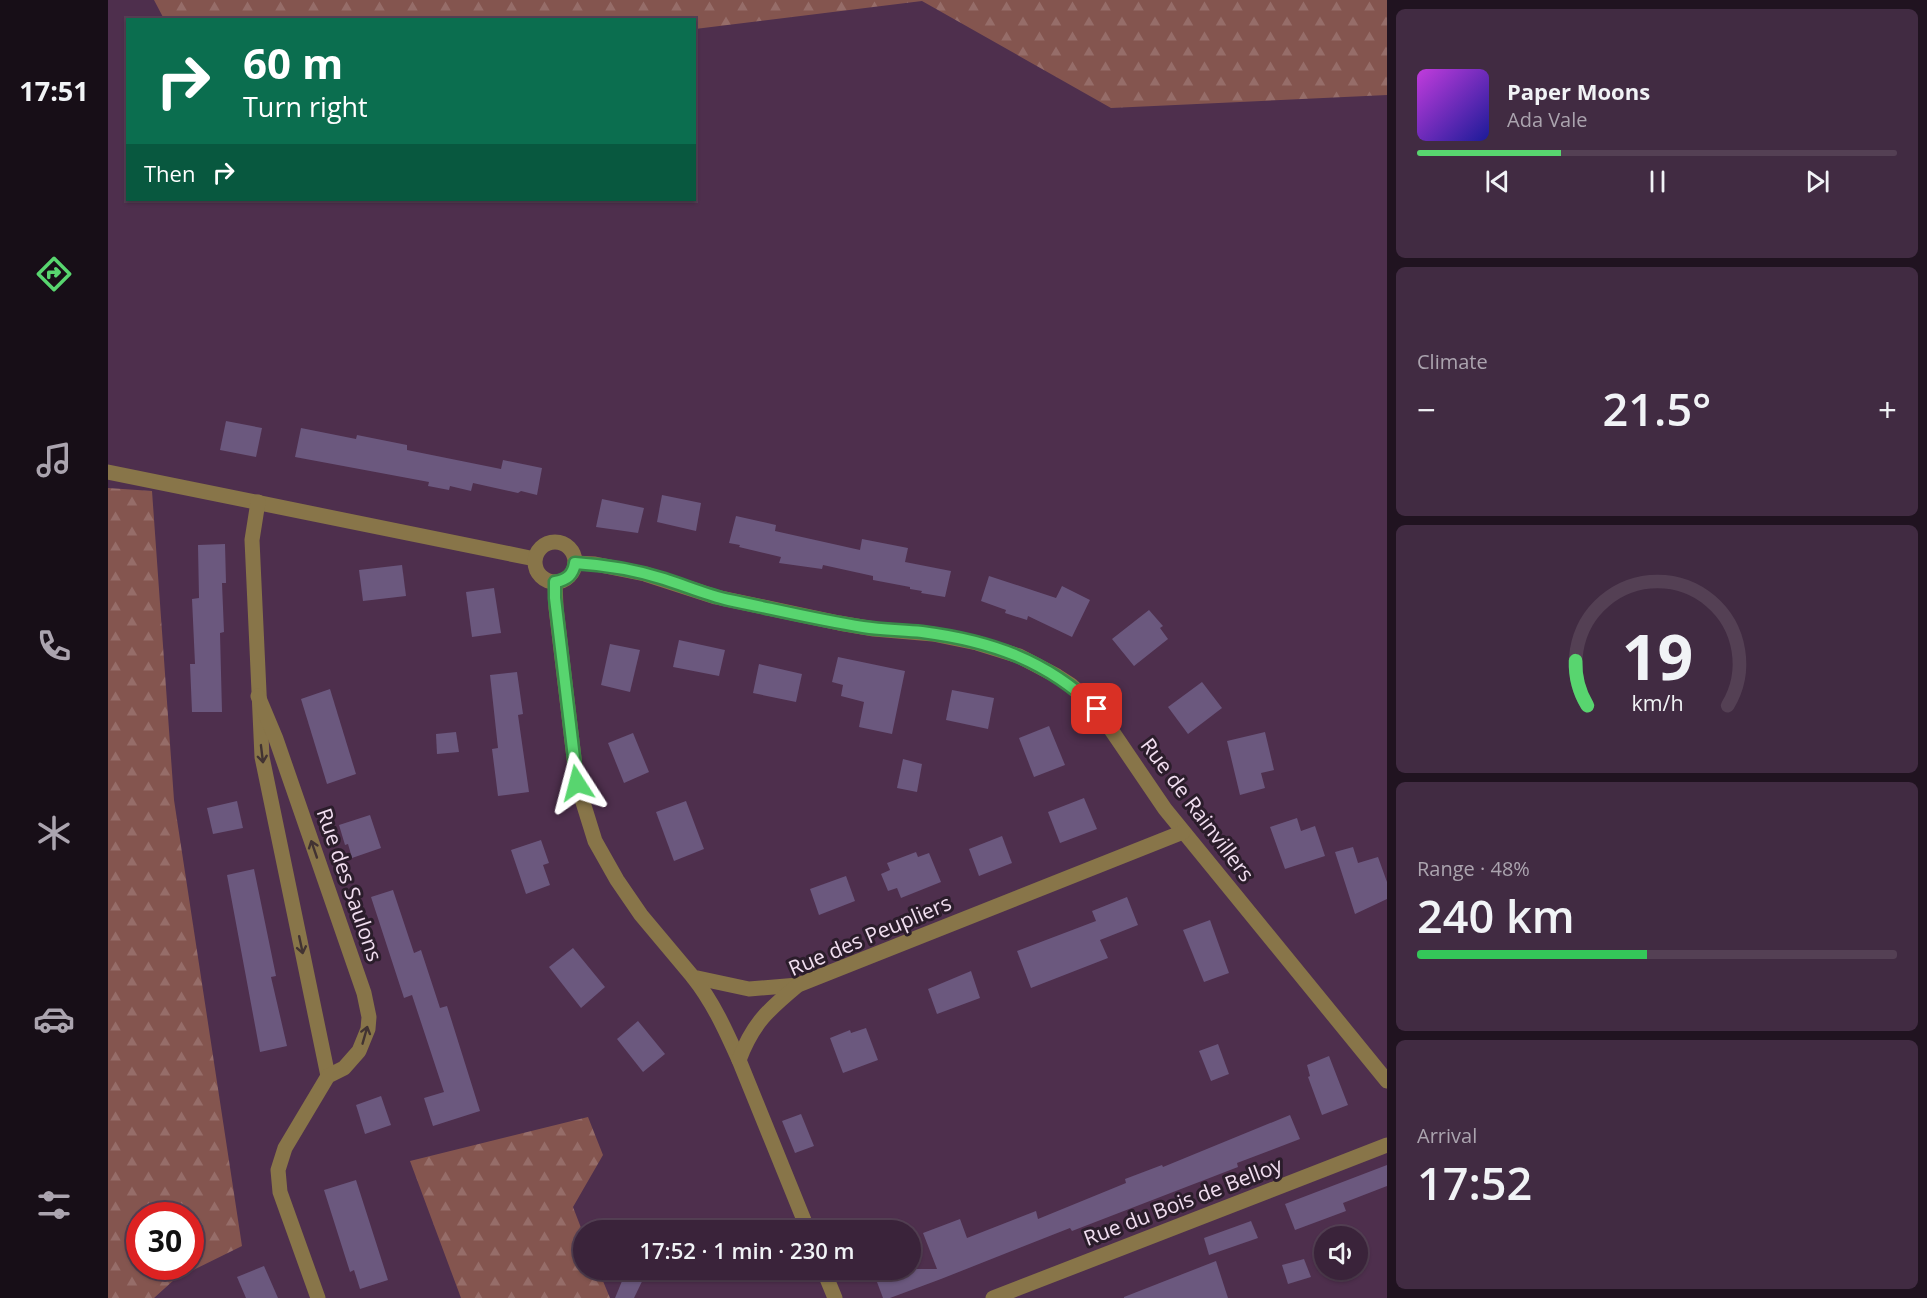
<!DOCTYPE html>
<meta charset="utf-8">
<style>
body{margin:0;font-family:"Open Sans",sans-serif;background:#412b42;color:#f1f3f6;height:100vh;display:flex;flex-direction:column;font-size:22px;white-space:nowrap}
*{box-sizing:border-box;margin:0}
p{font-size:20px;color:#aba4af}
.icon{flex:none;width:33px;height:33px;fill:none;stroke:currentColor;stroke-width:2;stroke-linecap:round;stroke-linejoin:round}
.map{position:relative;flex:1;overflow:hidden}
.sheet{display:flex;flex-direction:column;gap:9px;padding:9px;background:#201320;width:540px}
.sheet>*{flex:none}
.top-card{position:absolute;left:18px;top:18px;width:570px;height:183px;border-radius:0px;box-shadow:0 2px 4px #0004,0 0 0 2px #544054;background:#0b6e4f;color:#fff;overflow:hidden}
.tools{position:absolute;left:1206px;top:1226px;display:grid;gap:12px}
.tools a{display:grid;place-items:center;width:54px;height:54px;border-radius:50%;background:#3a233a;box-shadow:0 2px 4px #0004,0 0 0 2px #544054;font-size:30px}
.speed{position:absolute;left:18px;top:1202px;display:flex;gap:12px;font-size:30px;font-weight:700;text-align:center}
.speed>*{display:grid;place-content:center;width:78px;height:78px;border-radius:50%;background:#3a233a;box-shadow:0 2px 4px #0004,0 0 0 2px #544054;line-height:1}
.speed .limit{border:9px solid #d22;background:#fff;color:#111}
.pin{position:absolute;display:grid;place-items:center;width:51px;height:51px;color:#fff;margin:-26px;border-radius:12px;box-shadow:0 3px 9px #0006}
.me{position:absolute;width:66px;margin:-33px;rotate:351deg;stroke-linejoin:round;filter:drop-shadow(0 0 4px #0008)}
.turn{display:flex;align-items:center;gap:21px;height:126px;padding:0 18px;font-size:27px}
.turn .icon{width:78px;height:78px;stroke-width:2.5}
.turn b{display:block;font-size:42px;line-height:51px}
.then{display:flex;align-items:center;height:57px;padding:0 18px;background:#0003;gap:12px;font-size:22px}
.big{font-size:45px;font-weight:600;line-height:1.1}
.sheet .card{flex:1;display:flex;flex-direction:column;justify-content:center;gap:9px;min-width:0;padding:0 21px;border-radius:9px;background:#412b42}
.sheet .dial{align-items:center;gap:0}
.dial svg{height:156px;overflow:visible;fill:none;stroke:#544054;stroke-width:7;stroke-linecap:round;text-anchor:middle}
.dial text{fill:#f1f3f6;stroke:none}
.song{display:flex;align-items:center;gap:18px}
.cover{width:72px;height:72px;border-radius:9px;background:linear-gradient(135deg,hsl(290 70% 55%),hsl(240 70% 35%))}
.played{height:6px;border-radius:3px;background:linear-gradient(90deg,#58d56f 30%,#544054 30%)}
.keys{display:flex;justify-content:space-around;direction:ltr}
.heat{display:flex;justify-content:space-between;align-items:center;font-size:33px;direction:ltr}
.charge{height:9px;border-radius:4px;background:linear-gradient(90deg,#34c759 48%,#544054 0)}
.trip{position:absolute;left:465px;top:1220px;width:348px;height:60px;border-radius:30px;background:#3a233a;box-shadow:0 2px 4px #0004,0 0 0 2px #544054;font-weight:600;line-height:60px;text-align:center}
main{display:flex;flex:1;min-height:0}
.tabs{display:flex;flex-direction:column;width:108px;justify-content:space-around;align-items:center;background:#170e17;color:#aba4af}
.tabs .icon{width:42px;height:42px}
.tabs .active{color:#58d56f}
.tabs b{font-size:27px;color:#f1f3f6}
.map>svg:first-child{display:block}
.forest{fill:url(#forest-firs);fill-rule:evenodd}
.building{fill:#6b587e}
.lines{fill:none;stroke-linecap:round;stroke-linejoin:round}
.minor{stroke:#887549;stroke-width:15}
.oneway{stroke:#423332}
.route-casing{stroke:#398a48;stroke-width:15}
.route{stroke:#58d56f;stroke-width:10}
.labels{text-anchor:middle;stroke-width:6;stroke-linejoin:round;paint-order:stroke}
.street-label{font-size:21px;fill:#f1def0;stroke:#2b1d2b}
</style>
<main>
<nav class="tabs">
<b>17:51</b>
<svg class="icon active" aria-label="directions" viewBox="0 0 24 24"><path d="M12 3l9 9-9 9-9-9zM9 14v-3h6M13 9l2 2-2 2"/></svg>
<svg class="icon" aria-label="music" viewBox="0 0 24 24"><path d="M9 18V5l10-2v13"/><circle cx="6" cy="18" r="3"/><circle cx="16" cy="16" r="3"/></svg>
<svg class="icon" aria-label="phone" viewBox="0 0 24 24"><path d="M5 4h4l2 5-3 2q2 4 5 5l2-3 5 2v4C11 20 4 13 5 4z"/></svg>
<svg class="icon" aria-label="climate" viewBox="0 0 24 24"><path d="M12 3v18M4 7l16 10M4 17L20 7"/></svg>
<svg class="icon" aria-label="car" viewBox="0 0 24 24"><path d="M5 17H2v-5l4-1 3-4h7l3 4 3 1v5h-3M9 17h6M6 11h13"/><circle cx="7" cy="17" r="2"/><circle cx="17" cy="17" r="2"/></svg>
<svg class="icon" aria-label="filters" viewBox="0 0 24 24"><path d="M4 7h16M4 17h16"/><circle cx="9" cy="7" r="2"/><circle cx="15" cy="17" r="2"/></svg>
</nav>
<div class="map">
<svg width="1279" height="1298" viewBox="0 0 1279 1298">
<defs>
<pattern id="forest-firs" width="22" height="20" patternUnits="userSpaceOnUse" patternTransform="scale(1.5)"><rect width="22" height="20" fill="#84554f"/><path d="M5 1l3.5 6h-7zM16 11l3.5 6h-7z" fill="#966d69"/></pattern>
</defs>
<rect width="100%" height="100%" fill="#4e2f4d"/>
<g class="forest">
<path d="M46,0h1233v95l-276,13 -189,-107 -227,28 -1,-9 -530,-1z"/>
<path d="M0,488l44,3 22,309 68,446 -67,33 -21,19h-46zM32,1215h50v51h-50z"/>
<path d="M480,1117l15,38 -30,52 10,26 1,36h14l12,29h-149l-51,-137z"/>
</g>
<g class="building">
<path d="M118,421l36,7 -6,29 -36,-7z"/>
<path d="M193,428l55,11 1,-4 50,10v5l94,19 2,-9 39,8 -5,27 -16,-4 -3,2 -45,-10 -2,8 -21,-5 -1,4 -21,-4 1,-4 -134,-25z"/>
<path d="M554,495l39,8 -5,28 -39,-9z"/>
<path d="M494,499l42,9 -6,25 -42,-6z"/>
<path d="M628,516l40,9 -1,6 85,19 2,-11 46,9 -3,14 46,9 -6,26 -24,-4 1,-2 -12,-2v-2l-37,-7v-4l-50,-11 -1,4 -43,-6 2,-6 -42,-10 1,-2 -11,-2z"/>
<path d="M117,544l1,39h-4l2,49 -4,1 2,79h-30l-2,-48h5l-3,-65 7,-1 -1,-53z"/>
<path d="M294,565l4,31 -43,5 -4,-31z"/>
<path d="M881,576l67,22 6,-12 28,14 -18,37 -44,-21 -1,4 -22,-7 1,-3 -25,-9z"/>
<path d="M386,588l7,45 -29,4 -6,-45z"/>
<path d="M1041,610l14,16 -3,2 8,11 -34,27 -22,-27z"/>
<path d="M571,640l46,10 -6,26 -46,-9z"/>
<path d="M502,644l30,6 -10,42 -29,-7z"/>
<path d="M730,657l67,14 -13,63 -33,-7 5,-25 -23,-6 2,-11 -11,-3z"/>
<path d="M651,664l43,10 -6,28 -43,-9z"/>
<path d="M409,672l6,42 -5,1 11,77 -31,4 -6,-47 6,-1 -8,-73z"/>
<path d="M1094,682l20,26 -34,26 -20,-27z"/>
<path d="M222,689l26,85 -29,10 -26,-85z"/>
<path d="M844,690l42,8 -6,31 -42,-9z"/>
<path d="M941,726l16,39 -31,12 -15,-39z"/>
<path d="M348,732l3,20 -22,2 -1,-20z"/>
<path d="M1157,732l9,38 -13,3 4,15 -25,7 -13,-54z"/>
<path d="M525,733l16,39 -25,11 -16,-40z"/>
<path d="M795,759l19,5 -5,28 -20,-4z"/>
<path d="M976,798l13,31 -37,14 -12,-31z"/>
<path d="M129,801l6,27 -30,6 -6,-26z"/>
<path d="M578,801l18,48 -30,12 -18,-49z"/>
<path d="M262,815l11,33 -29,10 -4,-14 -3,1 -6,-20z"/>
<path d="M1189,818l4,13 14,-5 10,30 -40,13 -15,-42z"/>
<path d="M894,836l10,27 -33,13 -10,-27z"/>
<path d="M433,840l8,23 -6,2 7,20 -24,9 -15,-44z"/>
<path d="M1245,847l5,16 20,-6 9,25v17l-32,15 -20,-62z"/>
<path d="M808,852l2,5 11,-4 12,29 -40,16 -4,-10 -9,3 -7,-17 9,-4 -3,-7z"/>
<path d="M146,869l22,107 -5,1 16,69 -27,6 -33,-177z"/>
<path d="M738,876l9,25 -36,14 -9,-26z"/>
<path d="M285,890l21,63 7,-3 19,58 7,-2 33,105 -47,15 -9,-28 20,-6 -32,-97 -8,3 -33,-101z"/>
<path d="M1019,897l11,28 -38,15 8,18 -77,30 -14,-37 79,-30 -4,-10z"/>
<path d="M1102,920l19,53 -25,9 -21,-52z"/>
<path d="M465,948l32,39 -24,21 -32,-41z"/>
<path d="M863,971l9,27 -43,16 -9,-25z"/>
<path d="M530,1021l27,33 -22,18 -26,-33z"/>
<path d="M758,1028l12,32 -35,13 -13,-35 20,-8 1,3z"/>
<path d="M1110,1044l11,30 -18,7 -12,-30z"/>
<path d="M1221,1056l19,49 -26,10 -14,-38 2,-1 -3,-11z"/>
<path d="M273,1096l10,29 -26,9 -9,-29z"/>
<path d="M693,1114l13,32 -19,7 -13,-32z"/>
<path d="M1182,1115l10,24 -63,24 1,4 -166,64 -2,-3 -129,51 -51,19h-7l-9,-24 13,-5h50l-14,-36 37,-14 7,19 69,-27 2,8 88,-36 -1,-4 37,-14 1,2z"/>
<path d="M1279,1165v21l-44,17 3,8 -51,19 -10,-26z"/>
<path d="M248,1180l32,100 -28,9 -6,-19 -4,2 -26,-82z"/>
<path d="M1143,1221l7,17 -49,17 -5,-17z"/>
<path d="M1196,1259l7,18 -23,7 -6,-19z"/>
<path d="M1108,1261l12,37h-104v-1z"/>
<path d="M156,1266l14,32h-32l-9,-21z"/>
<path d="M519,1269h21l-14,29h-19z"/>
</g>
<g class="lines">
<g class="minor">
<path d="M0,472l427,87"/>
<path d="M150,502l-6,38 10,217 66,319"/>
<circle cx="447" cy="562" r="20"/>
<path d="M467,563l20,1 50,10 71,23 123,26 35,6 59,5 44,9 42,13 38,20 14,9 26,24 68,100 222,272"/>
<path d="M447,582l1,26 21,175 18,58 22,39 24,35 52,62 56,12 49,-4"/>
<path d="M150,696l18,43 88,254 5,24 -1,12 -9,22 -15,17 -16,8 -43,72 -7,22 2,22 38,106"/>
<path d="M585,977c20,25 33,54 46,83"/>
<path d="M700,1230l-69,-170c14,-37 29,-50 59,-75l385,-153"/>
<path d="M715,1269l12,29"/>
<path d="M885,1298l394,-153"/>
</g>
</g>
<defs><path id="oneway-shaft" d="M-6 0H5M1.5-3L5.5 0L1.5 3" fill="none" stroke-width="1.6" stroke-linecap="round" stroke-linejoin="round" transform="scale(1.5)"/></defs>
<g class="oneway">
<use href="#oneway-shaft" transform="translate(154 754) rotate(83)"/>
<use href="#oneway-shaft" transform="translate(206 849) rotate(-109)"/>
<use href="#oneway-shaft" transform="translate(193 945) rotate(78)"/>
<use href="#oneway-shaft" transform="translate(257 1035) rotate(-74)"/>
</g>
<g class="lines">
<g class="route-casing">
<path id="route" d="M469,783l-22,-185v-16c12,-2 18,-7 20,-19 30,2 61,7 89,16 22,7 43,16 65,21 44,9 89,20 134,27 19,3 39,3 59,5 69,9 124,28 175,77"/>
</g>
<use href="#route" class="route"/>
</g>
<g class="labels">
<g class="street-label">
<text transform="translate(1089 810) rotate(53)" y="7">Rue de Rainvillers</text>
<text transform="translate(241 885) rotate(71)" y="7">Rue des Saulons</text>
<text transform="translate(762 936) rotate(-23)" y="7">Rue des Peupliers</text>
<text transform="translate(1075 1202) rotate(-21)" y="7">Rue du Bois de Belloy</text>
</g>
</g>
</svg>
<div class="tools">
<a><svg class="icon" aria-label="sound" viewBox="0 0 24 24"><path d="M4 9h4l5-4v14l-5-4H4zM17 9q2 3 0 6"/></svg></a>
</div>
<div class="speed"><div class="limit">30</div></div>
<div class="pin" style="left:989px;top:709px;background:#d93025"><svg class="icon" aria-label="arrive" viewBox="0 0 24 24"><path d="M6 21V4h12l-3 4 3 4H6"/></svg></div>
<svg class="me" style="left:469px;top:783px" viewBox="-20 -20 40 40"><path d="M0-17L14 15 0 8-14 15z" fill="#58d56f" stroke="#fff" stroke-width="4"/></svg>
<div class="trip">17:52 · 1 min · 230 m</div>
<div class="top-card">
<div class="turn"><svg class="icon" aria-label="right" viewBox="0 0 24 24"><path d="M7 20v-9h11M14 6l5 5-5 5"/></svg><div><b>60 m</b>Turn right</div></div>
<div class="then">Then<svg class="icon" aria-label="right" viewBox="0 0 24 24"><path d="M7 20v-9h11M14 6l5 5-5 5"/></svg></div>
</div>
</div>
<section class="sheet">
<div class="card">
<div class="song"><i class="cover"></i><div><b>Paper Moons</b><p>Ada Vale</p></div></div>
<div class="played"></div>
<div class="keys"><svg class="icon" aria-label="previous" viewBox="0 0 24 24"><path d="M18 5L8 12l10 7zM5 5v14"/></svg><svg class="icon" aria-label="pause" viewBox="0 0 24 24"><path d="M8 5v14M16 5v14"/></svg><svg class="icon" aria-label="next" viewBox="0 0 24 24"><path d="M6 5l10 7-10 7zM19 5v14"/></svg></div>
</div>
<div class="card"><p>Climate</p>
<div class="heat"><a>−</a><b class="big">21.5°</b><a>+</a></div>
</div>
<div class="card dial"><svg viewBox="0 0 100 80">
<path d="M14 69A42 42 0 1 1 86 69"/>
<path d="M14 69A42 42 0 0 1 8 46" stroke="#58d56f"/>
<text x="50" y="56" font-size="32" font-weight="700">19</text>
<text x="50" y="72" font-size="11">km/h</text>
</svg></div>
<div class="card"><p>Range · 48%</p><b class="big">240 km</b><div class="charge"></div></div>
<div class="card"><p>Arrival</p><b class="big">17:52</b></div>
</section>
</main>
